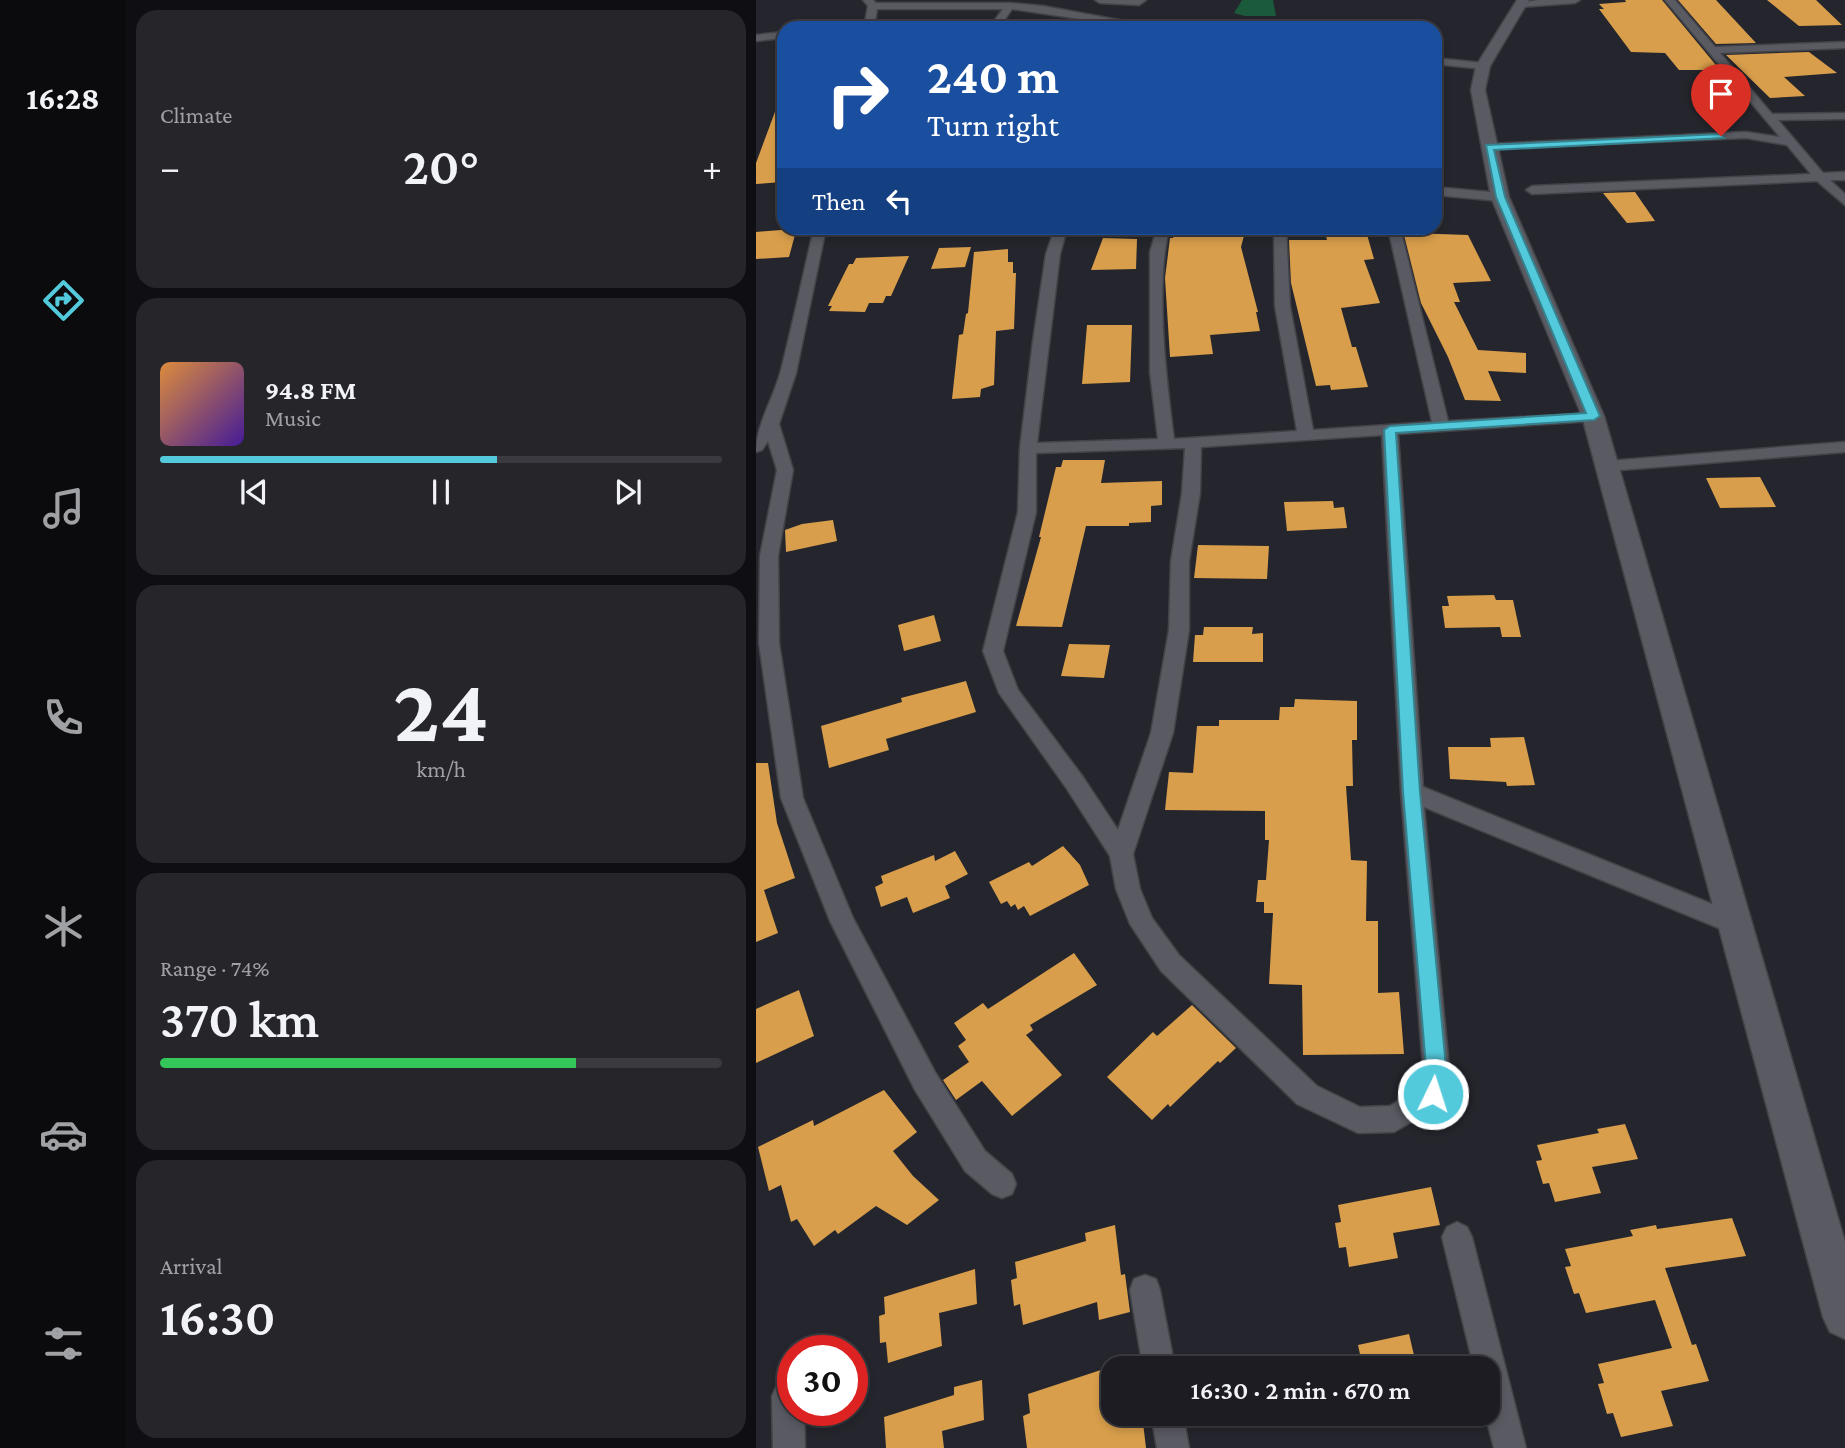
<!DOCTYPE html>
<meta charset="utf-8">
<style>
body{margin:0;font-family:"Crimson Pro",serif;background:#25252a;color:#f1f3f6;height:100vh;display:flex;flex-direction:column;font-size:26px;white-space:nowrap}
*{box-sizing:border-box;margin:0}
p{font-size:23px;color:#a0a1a5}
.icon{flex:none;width:38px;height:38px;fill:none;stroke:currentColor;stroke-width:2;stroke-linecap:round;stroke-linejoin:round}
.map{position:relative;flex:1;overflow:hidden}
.drawer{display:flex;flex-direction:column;gap:10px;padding:10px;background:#0f0f13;width:630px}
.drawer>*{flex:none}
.banner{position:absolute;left:21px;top:21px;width:665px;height:214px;border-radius:21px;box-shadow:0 4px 10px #0003,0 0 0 2px #3a3a40;background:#1a4fa0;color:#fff;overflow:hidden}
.speed{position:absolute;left:21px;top:1335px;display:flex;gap:14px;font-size:35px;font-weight:700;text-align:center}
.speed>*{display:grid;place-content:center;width:91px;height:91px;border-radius:50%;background:#1c1c22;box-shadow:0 4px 10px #0003,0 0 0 2px #3a3a40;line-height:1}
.speed .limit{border:10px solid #d22;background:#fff;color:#111}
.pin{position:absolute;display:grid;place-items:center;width:60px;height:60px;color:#fff;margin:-72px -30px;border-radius:50% 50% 50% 0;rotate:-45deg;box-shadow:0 0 7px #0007}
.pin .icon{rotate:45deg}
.me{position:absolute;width:77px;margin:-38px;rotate:4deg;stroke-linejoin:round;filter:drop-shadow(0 0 5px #0008)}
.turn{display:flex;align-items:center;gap:24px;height:147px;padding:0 35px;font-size:32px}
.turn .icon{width:91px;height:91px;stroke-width:2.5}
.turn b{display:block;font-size:49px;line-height:60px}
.then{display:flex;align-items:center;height:66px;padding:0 35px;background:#0003;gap:14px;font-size:26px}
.big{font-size:52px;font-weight:600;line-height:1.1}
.drawer .card{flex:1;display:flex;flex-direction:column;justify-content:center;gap:10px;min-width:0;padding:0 24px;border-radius:21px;background:#25252a}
.drawer .dial{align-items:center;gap:0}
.dial b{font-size:91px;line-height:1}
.song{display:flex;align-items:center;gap:21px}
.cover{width:84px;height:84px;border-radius:10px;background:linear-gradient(135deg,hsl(30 70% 55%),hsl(260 70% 35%))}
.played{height:7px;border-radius:4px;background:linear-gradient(90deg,#53cadc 60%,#3a3a40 60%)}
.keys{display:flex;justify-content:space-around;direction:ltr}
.heat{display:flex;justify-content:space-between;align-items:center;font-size:38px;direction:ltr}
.charge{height:10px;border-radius:5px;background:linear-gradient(90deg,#34c759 74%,#3a3a40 0)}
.trip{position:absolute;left:345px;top:1356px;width:399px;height:70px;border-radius:21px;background:#1c1c22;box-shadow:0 4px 10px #0003,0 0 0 2px #3a3a40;font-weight:600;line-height:70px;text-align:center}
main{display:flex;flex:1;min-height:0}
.menu{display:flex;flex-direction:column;width:126px;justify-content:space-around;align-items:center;background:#0b0b0e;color:#a0a1a5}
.menu .icon{width:49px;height:49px}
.menu .selected{color:#53cadc}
.menu b{font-size:32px;color:#f1f3f6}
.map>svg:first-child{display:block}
.green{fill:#1b5a3a}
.building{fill:#d89e4b}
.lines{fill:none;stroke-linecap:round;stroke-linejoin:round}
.street-casing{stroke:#424348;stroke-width:3}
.secondary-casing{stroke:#424348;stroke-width:3}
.street{fill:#595a62;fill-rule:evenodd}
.secondary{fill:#595a62;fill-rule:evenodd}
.route{fill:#53cadc;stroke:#36838f;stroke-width:2}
</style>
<main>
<nav class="menu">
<b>16:28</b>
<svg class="icon selected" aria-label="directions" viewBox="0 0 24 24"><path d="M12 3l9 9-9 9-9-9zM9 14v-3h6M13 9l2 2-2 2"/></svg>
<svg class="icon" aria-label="music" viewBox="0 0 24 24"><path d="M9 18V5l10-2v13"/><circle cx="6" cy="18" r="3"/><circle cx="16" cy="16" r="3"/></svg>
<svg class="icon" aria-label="phone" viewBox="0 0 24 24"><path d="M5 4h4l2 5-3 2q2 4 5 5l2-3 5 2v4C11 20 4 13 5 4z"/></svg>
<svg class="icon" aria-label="climate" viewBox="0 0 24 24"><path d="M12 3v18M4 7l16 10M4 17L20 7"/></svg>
<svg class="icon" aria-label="car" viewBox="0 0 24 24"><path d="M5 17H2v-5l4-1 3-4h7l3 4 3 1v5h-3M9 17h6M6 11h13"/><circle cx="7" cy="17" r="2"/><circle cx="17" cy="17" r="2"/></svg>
<svg class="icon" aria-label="filters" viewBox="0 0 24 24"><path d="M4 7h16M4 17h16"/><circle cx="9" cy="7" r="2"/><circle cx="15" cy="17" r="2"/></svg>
</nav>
<section class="drawer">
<div class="card"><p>Climate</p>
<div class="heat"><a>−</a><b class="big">20°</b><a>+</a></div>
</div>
<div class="card">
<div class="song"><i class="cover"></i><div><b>94.8 FM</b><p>Music</p></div></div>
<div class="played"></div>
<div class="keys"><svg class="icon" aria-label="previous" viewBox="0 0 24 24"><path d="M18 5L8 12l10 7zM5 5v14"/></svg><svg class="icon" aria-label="pause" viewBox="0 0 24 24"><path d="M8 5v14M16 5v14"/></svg><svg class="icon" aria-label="next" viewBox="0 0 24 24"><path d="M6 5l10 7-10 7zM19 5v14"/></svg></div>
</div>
<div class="card dial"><b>24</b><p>km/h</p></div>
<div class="card"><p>Range · 74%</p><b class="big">370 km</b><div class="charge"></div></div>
<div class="card"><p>Arrival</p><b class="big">16:30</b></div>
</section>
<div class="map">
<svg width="1089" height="1448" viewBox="0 0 1089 1448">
<rect width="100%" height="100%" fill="#25262d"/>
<path class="green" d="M486,0h31l3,16h-31l-11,-3z"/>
<g class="building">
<path d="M869,0h37l58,70h-41l-14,-17 -34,-1 -32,-43h5l-5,-5 27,-2z"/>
<path d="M922,0h38l40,43 -40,1z"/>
<path d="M1011,0h49l26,25 -43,1z"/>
<path d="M1053,52l28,21 -53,4 21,19 -35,2 -44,-43z"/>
<path d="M26,93h2v89l-28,2v-21z"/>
<path d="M879,192l20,29 -28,2 -24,-30z"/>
<path d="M419,228h71l-5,19 17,65h-2l4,19 -50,4 3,19 -43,3 -5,-79 5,-40h3z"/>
<path d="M568,228h32l1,3h9l8,28 -10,1 16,43 -39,5 11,39h4l12,40 -37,3 -1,-5 -14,1 -25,-103 -2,-43h38z"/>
<path d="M37,229l3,2 -7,26 -33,2v-27z"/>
<path d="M653,233l59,2 23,46 -38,2 7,19h-6l24,48 48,3v20l-38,-2 13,30 -36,-1 -17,-43 -27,-54 -17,-68h5z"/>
<path d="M347,238l34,1 -1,30 -45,1z"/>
<path d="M215,247l-6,20 -34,2 8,-21z"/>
<path d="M252,249v13h5v11h3l-2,56 -18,2 -2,54 -13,4 -1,8 -28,2 7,-64 4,-1 3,-20 2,-1 6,-61z"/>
<path d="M153,256l-18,40h-5l-3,7h-14l-4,9 -36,-1 3,-5h-4l21,-42h4l3,-6z"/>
<path d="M331,325h45l-2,57 -48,2z"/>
<path d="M307,460h42l-4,23 61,-2v24l-11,1v16l-22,1v3h-43l-24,101 -46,-1 25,-89h-2l17,-70h5z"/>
<path d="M1004,477l16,30 -56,1 -14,-30z"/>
<path d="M577,501l1,7 10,-1 3,21 -60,3 -3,-29z"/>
<path d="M77,520l4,21 -51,11 -1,-22 17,-6z"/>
<path d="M442,545l71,1 -2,33 -73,-1z"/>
<path d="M738,595l2,5h17l8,37h-19l-2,-10 -55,1 -3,-22h7l-2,-10z"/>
<path d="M178,615l7,26 -37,10 -6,-26z"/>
<path d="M448,627h49l-1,7 11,-1v29h-70l2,-27h8z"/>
<path d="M313,644l41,1 -6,33 -43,-2z"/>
<path d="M210,681l10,31 -90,27 3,11 -60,18 -8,-42 81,-24 -1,-4z"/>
<path d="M539,699l62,2v39h-5l1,46h-7l5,74 16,1 -1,60h12v72l21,-1 5,62 -101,1 -1,-70 -33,-1 4,-71h-9v-11h-8l2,-22h8l3,-40h-4v-29l-100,-1 4,-38 24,1 4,-47h22v-6h60l1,-13h14z"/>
<path d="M768,737l11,48 -28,1 -1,-4 -56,-3 -2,-32h43l-1,-9z"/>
<path d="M0,763h12l9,60 18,55 -31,12 14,43 -22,9z"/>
<path d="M307,846l17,19 9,20 -59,31 -6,-10 -6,4 -3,-6 -4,3 -4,-6 -6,3 -12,-22 40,-20 3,4z"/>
<path d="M199,851l13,23 -23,12 5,12 -37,15 -6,-16 -26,10 -6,-20 8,-4 -2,-7 53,-21 1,6z"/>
<path d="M318,953l23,32 -67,40 3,5 -7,5 36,40 -50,41 -30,-35 -26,19 -13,-20 26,-18 -11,-16 8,-6 -12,-17 29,-20 5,6z"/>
<path d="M43,990l15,46 -58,27v-54z"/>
<path d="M436,1005l44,43 -16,15 -2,-2 -48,46 -2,-3 -16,16 -45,-43 46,-45 4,4z"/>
<path d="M128,1090l33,42 -24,19 20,25 26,24 -32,25 -31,-19 -38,28 -3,-4 -21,16 -17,-27 -6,3 -10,-37 -12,6 -11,-44 55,-27 1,6z"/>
<path d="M869,1124l13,35 -46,8 9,26 -46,9 -6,-19 -6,1 -7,-23 6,-1 -5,-15 62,-12 -2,-4z"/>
<path d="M675,1187l9,38 -47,8 5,25 -49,9 -3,-20 -7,1 -4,-25 6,-1 -3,-17z"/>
<path d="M976,1218l14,38 -81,12 27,77 4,-1 13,37 -48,10 12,35 -52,11 -8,-24 -6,1 -9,-30 6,-1 -6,-19 74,-16 -17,-48 -69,13 -7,-20 -5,1 -9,-27 6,-1 -6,-17 68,-13 -3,-6 26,-5 1,4z"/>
<path d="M359,1225l6,50 4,-1 5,38 -31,8 -2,-18 -74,23 -3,-21 -6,2 -3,-26 6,-2 -2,-16 71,-21 -1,-8z"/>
<path d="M219,1269l2,35 -38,9 3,33 -54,17 -2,-21 -6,1 -1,-27 6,-2 -1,-17z"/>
<path d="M653,1334l8,34h-54l-5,-23z"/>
<path d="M357,1366v48h29l4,34h-119l-4,-32 7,-3 -2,-19z"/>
<path d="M226,1380l2,40 -42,11 2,17h-58l-2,-31 70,-22v-8z"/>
</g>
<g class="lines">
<g class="street-casing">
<g id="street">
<path d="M107,0h10l3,3h134l33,3 119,22h-22l-128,-19 -13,19h-10l14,-19h-126l-3,19h-10l4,-22z"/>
<path d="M339,0h51l-7,5 -39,-2z"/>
<path d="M782,0h42l-5,3 -54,4 -5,-3z"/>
<path d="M909,0h10l40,47 130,-5v6l-125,5 52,61 73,-1v6l-67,1 45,53 22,-1v8h-15l15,14v11l-28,-24 -285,13 -6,-4 6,-4 279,-12 -24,-29 -41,-7 -261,11v-4l4,-1 257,-12 34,5z"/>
<path d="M28,32v6l-28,3v-6z"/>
<path d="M679,58l48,5 5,3 -5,3 -48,-5z"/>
<path d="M679,187l65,6 6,4 -6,4 -65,-6z"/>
<path d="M58,228h12l-30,145 -17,51 14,46 -15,86 1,87 24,155 50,120 82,154 50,79 27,23 4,10 -4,10 -10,4 -10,-4 -27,-23 -50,-81 -85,-169 -49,-123 -22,-155 1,-87 17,-86 -9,-29 -6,9 -6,2c0,-28 18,-54 25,-82 12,-47 22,-95 33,-142z"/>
<path d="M299,228h12l-7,26 -23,189 121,-4 -8,-67v-120l7,-24h12c-14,60 -3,149 5,211l123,-8 -22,-125 -1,-78h12l4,78 23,124 119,-8 -44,-194h12l48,193 151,-8 2,3 -8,5 -195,13 25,353 321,130 3,7 -3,7 -9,3 -9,-3 -302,-124 25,260 -2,27 -4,9 -49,29 -36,1 -61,-29 -136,-133 -31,-47 -14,-35 -6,-33 -43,-67 -68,-96 -16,-42 35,-139 2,-64 13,-107 13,-87zM626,435l19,357 22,275 -3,20 -30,19 -30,1 -43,-21 -138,-131 -27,-37 -12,-29 -7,-35 40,-121 16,-103v-69l11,-68 1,-46zM429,448l-3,45 -11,68 -2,69 -18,103 -33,97 -35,-53 -65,-87 -15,-39 33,-139v-59z"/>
<path d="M1089,442v10l-237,19 -8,-5 8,-5z"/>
<path d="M701,1222l10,5 5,10 54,211h-32l-9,-34h3v-46h-14l-32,-131 5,-10z"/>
<path d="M389,1275l11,4 4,11 15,78h-32l-13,-78 4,-11z"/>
<path d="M32,1380l5,2v28h11l1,38h-32l-1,-52 5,-11z"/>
<path d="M395,1414h32l6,34h-32z"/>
</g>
</g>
<g class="secondary-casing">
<path id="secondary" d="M761,0h12l-39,66 -5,24 24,107 95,219 241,826v97l-15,-7 -7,-15 -241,-901 -91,-219 -20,-107 5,-24z"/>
</g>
<use href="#street" class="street"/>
<use href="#secondary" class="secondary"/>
</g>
<path class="route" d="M965,134l3,4 -230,12 11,47 95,219 -6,4 -198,13 24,359 26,275 -6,34 -7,3 -8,-3 -3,-7 4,-27 -23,-275 -19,-362 6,-4 196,-13 -90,-216 -10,-52z"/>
</svg>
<div class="speed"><div class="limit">30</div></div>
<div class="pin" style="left:965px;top:136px;background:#d93025"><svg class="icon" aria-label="arrive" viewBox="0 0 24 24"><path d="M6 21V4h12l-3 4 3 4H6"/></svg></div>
<svg class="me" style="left:677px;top:1094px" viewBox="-20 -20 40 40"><circle r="17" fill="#53cadc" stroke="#fff" stroke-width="3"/><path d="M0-11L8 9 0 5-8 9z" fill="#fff"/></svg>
<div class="trip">16:30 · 2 min · 670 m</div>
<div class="banner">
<div class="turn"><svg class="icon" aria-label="right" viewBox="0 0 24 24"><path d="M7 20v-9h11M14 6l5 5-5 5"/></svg><div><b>240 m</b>Turn right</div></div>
<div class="then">Then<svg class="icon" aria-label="left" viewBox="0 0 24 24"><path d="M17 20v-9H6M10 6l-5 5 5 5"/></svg></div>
</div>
</div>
</main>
